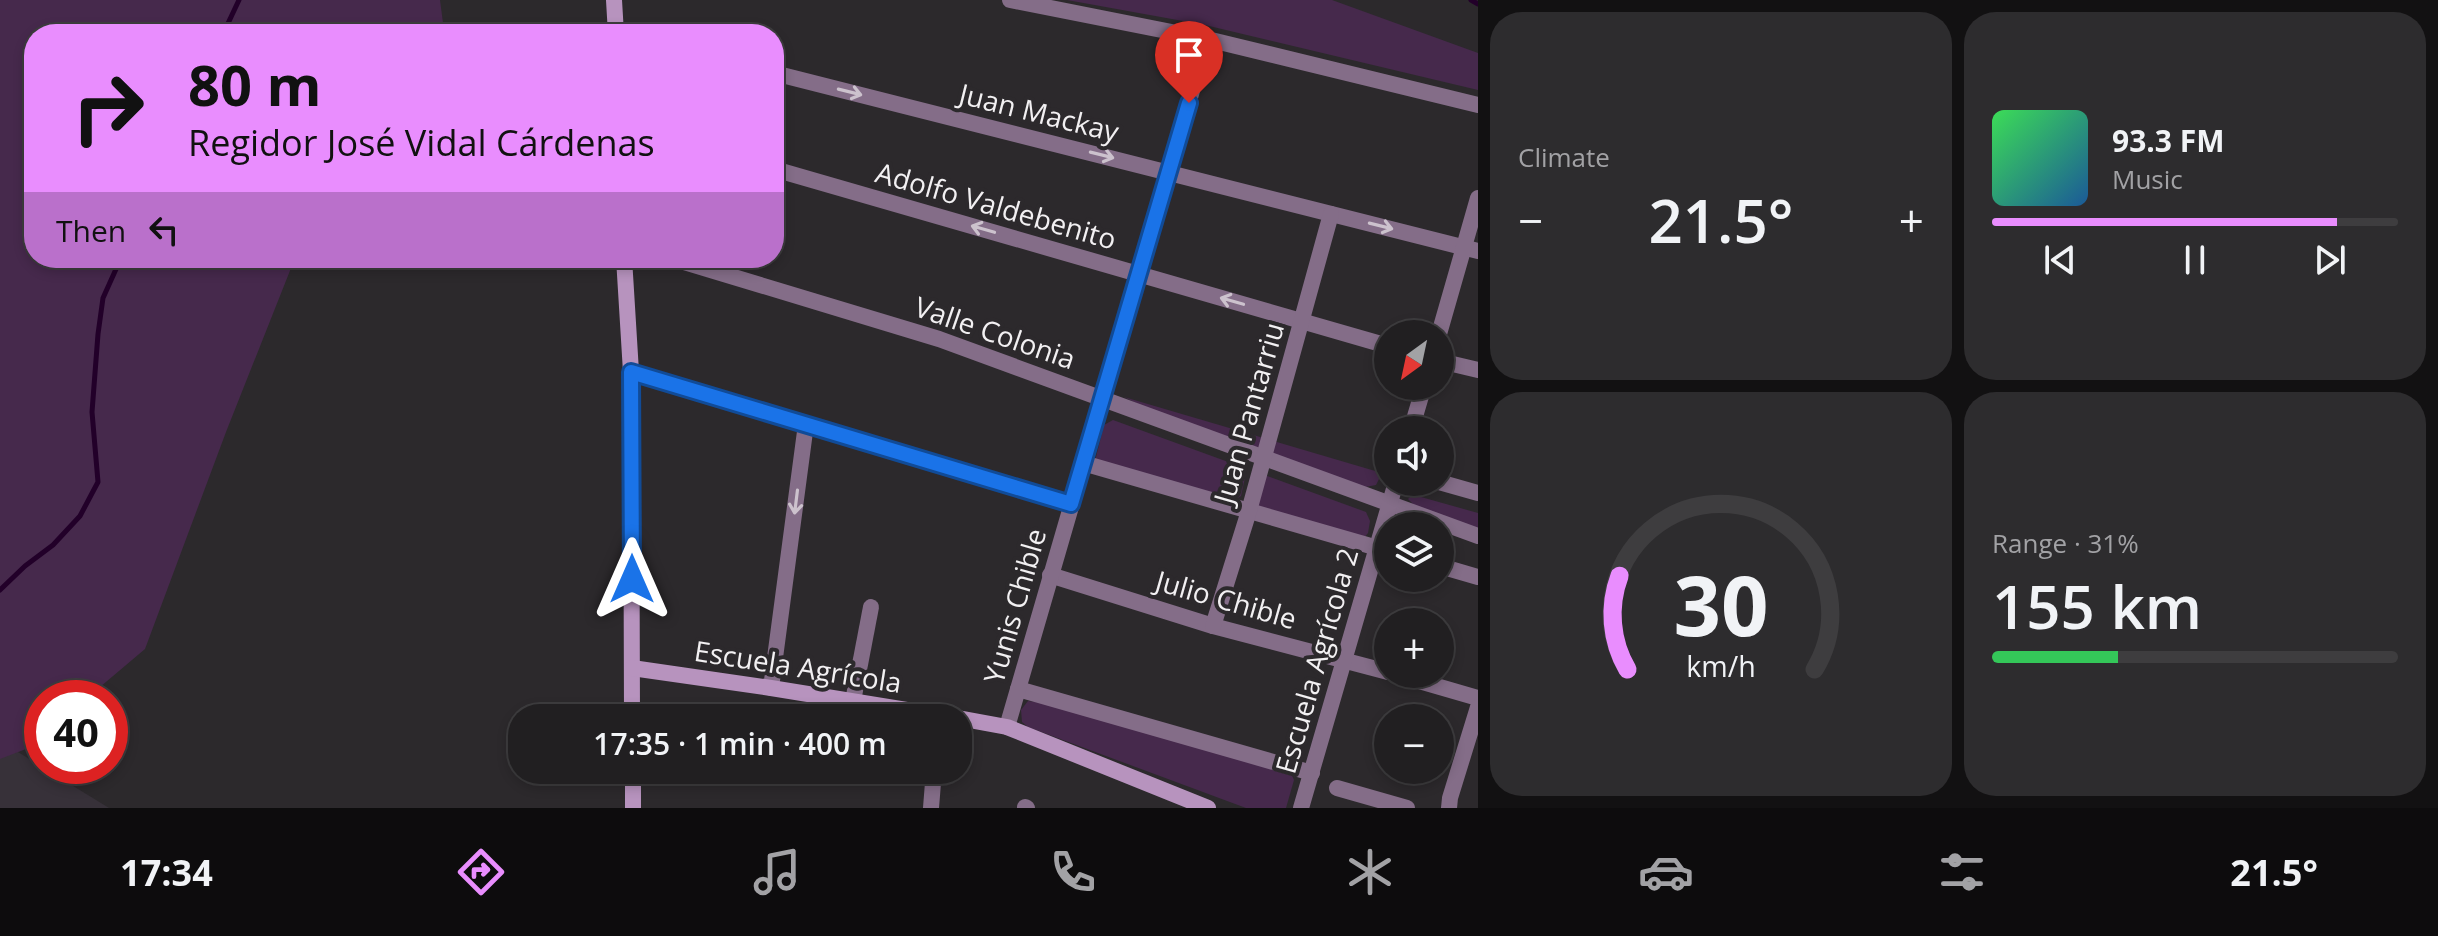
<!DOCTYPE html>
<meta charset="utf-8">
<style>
body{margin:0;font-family:"Open Sans",sans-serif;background:#2d2c2e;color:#f1f3f6;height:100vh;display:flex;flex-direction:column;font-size:30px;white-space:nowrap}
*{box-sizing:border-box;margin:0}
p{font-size:26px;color:#a2a2a5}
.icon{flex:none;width:44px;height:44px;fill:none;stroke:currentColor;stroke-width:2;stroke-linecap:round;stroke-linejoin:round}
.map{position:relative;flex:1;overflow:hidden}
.sheet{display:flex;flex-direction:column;gap:12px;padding:12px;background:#121112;width:960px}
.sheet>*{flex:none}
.hud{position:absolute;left:24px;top:24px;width:760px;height:244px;border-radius:32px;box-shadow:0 4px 12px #0003,0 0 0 2px #3e3d3f;background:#e98dfe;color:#111;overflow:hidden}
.needle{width:52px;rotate:213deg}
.buttons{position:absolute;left:1374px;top:320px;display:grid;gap:16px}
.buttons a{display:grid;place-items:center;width:80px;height:80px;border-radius:50%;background:#211f21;box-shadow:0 4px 12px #0003,0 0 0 2px #3e3d3f;font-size:40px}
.speed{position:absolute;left:24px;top:680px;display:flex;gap:16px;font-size:40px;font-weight:700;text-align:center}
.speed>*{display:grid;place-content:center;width:104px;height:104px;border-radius:50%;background:#211f21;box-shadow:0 4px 12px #0003,0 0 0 2px #3e3d3f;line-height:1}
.speed .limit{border:12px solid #d22;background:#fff;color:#111}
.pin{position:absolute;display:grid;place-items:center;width:68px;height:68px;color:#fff;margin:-82px -34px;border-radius:50% 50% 50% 0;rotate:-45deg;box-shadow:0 0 8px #0007}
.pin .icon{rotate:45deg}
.me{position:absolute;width:88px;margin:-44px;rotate:0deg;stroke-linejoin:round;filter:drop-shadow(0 0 6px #0008)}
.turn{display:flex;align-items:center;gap:28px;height:168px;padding:0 32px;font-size:36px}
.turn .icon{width:104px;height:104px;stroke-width:2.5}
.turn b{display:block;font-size:56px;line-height:68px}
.then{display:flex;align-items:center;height:76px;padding:0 32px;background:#0003;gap:16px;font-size:30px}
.big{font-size:60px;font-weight:600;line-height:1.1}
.sheet .tile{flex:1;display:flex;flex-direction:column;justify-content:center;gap:12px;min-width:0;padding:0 28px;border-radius:32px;background:#2d2c2e}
.sheet .dial{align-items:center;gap:0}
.dial svg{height:208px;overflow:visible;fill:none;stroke:#3e3d3f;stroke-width:7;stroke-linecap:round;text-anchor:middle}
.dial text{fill:#f1f3f6;stroke:none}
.song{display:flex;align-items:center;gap:24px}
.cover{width:96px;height:96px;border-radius:12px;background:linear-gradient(135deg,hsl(130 70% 55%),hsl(210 70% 35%))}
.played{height:8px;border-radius:4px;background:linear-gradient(90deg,#e98dfe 85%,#3e3d3f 85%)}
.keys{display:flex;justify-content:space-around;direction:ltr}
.heat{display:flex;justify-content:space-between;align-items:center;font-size:44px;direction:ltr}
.charge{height:12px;border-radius:6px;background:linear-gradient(90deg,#34c759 31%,#3e3d3f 0)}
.sheet .tiles{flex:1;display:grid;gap:12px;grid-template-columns:repeat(2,1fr)}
.trip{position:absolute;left:508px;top:704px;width:464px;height:80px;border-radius:32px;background:#211f21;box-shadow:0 4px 12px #0003,0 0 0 2px #3e3d3f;font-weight:600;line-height:80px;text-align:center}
.tabs{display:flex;height:128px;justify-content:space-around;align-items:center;background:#0d0c0d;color:#a2a2a5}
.tabs .icon{width:56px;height:56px}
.tabs .selected{color:#e98dfe}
.tabs b{font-size:36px;color:#f1f3f6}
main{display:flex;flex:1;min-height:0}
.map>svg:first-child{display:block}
.built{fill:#373139}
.green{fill:#46294c}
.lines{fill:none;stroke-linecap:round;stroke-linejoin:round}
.stream{stroke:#220029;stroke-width:5}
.street{stroke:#846d88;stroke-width:16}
.secondary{stroke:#b793be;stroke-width:16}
.oneway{stroke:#ccc2cd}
.route-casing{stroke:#114b97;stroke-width:20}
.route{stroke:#1a73e8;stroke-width:14}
.labels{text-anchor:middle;stroke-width:8;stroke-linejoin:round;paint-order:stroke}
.street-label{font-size:28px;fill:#f2f0f2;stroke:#2c292c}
</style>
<main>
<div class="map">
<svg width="1478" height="808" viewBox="0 0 1478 808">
<rect width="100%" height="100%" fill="#2c292c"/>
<path class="built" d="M0,741l109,67h-109z"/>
<g class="green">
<path d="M0,0h440l3,23 -4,11h-405v224h261l-69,174 -81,217 -58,49h-45v37l-16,14 -26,10z"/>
<path d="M1067,0h265l146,53v37l-273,-65z"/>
<path d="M1124,397l258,76 -6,12 -11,2 -225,-82z"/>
<path d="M1113,420l129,47 4,6 -5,23 -7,4 -139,-39 9,-36z"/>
<path d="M1262,474l104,38 4,9 -2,12 -4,5 -104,-27 -9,-11z"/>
<path d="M1411,496l10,1 57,16v23l-63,-30 -7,-7z"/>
<path d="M1028,701l15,2 248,70 3,7 -8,28h-40l-218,-81 -6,-5 -1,-12z"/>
</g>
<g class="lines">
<g class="stream">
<path d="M1471,0l7,4"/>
<path d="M223,34l16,-34"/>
<path d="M0,590l25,-24 28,-21 27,-29 18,-34 -6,-70 6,-78 5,-36 18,-40"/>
</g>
<g class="street">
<path d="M1010,0l197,39 271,66"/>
<path d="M774,73l704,178"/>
<path d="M774,169l614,177"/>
<path d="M671,258l268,81 539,197"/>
<path d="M1439,334l39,-136"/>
<path d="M1440,361l38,9"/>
<path d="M631,372l440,132"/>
<path d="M1411,430l13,-44"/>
<path d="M1083,463l305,88"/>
<path d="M1439,482l39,11"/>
<path d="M1440,566l38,11"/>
<path d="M1050,575l163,51 175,46"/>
<path d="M1213,626l36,-115 82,-297"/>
<path d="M1395,674l83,24"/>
<path d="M771,688l35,-264"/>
<path d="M1018,689l294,84"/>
<path d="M853,701l18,-94"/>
<path d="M1007,727l200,-688"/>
<path d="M1337,788l70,20"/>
<path d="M1025,807l2,1"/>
<path d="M931,808l3,-38"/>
<path d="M1301,808l95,-326"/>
<path d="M1449,808l1,-10 28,-91"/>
</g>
<g class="secondary">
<path d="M614,0l2,34"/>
<path d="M624,258l7,114 1,346"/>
<path d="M632,668l139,20 185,30"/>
<path d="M958,718l49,9 201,81"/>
<path d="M633,770v38"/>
</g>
</g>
<defs><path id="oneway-shaft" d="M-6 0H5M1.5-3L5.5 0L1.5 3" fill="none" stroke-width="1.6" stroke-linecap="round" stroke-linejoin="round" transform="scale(2)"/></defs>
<g class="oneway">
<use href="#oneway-shaft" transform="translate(850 92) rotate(14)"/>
<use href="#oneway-shaft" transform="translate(1102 155) rotate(14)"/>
<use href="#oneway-shaft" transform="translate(1381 226) rotate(14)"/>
<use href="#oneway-shaft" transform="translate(983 229) rotate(-164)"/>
<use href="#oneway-shaft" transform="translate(1232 301) rotate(-164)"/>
<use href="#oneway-shaft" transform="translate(796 502) rotate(97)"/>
</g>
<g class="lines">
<g class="route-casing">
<path id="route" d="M632,579l-1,-207 440,132 118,-401"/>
</g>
<use href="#route" class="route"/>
</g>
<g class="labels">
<g class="street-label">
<text transform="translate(1039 113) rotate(14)" y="10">Juan Mackay</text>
<text transform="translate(996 206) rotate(16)" y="10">Adolfo Valdebenito</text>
<text transform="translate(995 333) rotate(19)" y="10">Valle Colonia</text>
<text transform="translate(1249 413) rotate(-74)" y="10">Juan Pantarriu</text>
<text transform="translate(1226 600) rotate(16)" y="10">Julio Chible</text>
<text transform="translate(1015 606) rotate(-74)" y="10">Yunis Chible</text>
<text transform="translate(1317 661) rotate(-74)" y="10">Escuela Agrícola 2</text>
<text transform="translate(798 667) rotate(9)" y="10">Escuela Agrícola</text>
</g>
</g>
</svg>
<div class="buttons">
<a><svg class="needle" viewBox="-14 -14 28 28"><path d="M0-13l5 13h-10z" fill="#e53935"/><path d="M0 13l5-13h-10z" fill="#a2a2a5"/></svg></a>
<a><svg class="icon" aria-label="sound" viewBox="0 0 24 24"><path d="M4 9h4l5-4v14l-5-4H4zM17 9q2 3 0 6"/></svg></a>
<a><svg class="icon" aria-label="layers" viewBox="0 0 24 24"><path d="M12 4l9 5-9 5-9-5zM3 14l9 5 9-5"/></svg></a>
<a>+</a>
<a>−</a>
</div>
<div class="speed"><div class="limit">40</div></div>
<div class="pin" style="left:1189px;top:103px;background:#d93025"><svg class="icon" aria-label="arrive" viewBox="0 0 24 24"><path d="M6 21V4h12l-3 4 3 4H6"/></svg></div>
<svg class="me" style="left:632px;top:579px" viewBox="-20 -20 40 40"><path d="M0-17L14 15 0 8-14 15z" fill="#1a73e8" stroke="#fff" stroke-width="4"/></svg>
<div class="trip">17:35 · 1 min · 400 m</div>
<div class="hud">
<div class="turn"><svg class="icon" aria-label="right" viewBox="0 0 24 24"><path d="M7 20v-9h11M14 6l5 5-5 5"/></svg><div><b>80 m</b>Regidor José Vidal Cárdenas</div></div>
<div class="then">Then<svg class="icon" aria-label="left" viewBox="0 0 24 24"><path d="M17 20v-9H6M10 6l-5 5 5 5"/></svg></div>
</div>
</div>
<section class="sheet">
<div class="tiles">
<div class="tile"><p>Climate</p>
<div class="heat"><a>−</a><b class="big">21.5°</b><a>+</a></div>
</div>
<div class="tile">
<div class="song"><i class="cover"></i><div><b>93.3 FM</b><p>Music</p></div></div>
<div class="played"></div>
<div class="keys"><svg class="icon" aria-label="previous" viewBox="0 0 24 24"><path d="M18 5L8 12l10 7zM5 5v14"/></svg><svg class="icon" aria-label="pause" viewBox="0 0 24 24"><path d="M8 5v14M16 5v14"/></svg><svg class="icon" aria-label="next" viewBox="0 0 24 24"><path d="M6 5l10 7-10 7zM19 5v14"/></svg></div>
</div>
<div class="tile dial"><svg viewBox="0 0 100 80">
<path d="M14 69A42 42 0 1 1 86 69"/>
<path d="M14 69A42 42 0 0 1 11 33" stroke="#e98dfe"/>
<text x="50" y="56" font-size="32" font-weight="700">30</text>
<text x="50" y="72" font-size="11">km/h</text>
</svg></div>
<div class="tile"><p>Range · 31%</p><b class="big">155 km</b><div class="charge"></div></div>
</div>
</section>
</main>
<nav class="tabs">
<b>17:34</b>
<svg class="icon selected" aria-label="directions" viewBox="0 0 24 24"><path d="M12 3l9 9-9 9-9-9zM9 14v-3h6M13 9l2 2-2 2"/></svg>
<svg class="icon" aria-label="music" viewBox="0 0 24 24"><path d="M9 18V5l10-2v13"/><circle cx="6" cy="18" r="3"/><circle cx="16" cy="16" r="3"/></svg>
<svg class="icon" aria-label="phone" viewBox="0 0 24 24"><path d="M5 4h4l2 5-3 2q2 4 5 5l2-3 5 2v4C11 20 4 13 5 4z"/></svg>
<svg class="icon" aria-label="climate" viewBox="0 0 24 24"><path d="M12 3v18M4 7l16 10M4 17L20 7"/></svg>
<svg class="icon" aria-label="car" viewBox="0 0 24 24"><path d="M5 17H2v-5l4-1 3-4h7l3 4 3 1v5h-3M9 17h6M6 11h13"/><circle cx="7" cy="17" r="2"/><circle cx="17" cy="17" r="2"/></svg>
<svg class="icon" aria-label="filters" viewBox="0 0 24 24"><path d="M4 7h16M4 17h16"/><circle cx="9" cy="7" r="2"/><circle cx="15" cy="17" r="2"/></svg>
<b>21.5°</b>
</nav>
